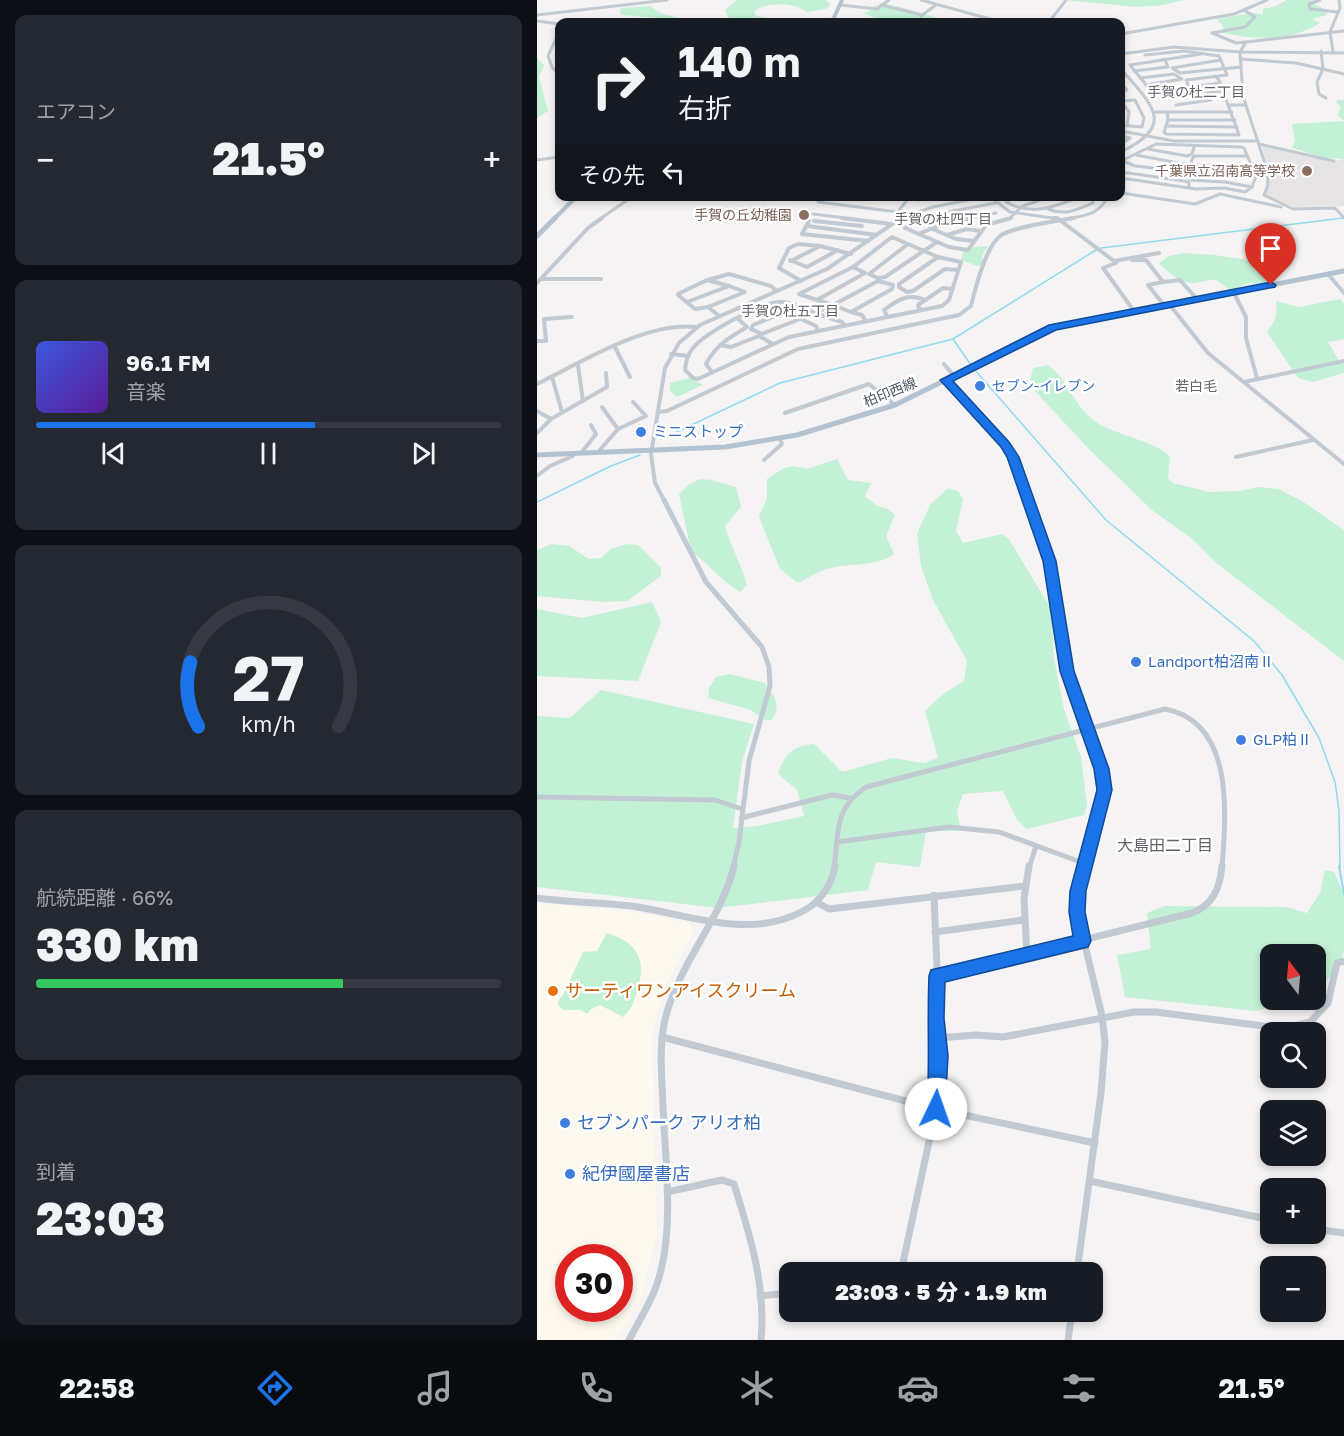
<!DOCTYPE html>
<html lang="ja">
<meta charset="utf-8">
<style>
body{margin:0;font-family:"Golos Text","Noto Sans JP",sans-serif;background:#242831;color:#f1f3f6;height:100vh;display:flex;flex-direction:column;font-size:22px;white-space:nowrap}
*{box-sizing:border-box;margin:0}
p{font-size:20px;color:#9ea1a6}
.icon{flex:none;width:33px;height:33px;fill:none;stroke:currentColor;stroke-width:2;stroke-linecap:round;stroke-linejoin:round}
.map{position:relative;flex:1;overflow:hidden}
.drawer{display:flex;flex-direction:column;gap:15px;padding:15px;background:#0d0f14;width:537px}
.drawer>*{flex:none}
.hud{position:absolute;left:18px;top:18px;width:570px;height:183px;border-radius:12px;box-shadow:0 3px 9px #0003;background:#171b24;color:#f1f3f6;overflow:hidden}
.needle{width:39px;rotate:344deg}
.controls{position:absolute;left:723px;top:944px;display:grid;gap:12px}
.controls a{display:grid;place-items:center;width:66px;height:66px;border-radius:12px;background:#171b24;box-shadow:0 3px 9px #0003;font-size:30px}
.speed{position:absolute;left:18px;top:1244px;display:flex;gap:12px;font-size:30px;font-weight:700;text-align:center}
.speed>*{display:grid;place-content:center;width:78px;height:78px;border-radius:50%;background:#171b24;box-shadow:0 3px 9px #0003;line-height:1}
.speed .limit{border:9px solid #d22;background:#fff;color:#111}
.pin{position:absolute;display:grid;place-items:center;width:51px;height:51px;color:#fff;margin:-62px -26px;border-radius:50% 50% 50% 0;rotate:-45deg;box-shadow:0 0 6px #0007}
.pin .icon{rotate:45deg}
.me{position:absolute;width:66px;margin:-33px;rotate:3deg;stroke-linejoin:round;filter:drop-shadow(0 0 4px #0008)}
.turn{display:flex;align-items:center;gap:21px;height:126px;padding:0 24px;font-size:27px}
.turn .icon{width:78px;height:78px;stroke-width:2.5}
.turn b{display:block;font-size:42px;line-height:51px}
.then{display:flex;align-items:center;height:57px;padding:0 24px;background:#0003;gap:12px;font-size:22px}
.big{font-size:45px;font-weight:800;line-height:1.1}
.drawer .widget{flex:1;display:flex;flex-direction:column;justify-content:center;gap:9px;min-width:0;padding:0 21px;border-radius:12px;background:#242831}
.drawer .dial{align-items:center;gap:0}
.dial svg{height:156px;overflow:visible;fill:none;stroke:#363941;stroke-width:7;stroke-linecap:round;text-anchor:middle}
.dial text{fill:#f1f3f6;stroke:none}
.song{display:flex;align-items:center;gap:18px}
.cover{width:72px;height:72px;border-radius:9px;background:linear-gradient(135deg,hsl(230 70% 55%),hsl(270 70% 35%))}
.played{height:6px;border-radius:3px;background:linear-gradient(90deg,#1a73e8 60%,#363941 60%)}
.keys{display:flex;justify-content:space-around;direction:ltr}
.heat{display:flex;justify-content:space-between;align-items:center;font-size:33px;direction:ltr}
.charge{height:9px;border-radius:4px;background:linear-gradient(90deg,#34c759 66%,#363941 0)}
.trip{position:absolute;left:242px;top:1262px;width:324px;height:60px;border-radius:12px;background:#171b24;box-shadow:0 3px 9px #0003;font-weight:800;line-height:60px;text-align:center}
.dock{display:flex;height:96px;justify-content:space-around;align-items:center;background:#090b0e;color:#9ea1a6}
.dock .icon{width:42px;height:42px}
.dock .active{color:#1a73e8}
.dock b{font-size:27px;color:#f1f3f6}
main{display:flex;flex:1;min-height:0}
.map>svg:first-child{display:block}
.commercial{fill:#fdf9ef;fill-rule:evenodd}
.education{fill:#e6e4e5}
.green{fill:#c3f1d5}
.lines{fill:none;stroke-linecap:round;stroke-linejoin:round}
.stream-far1{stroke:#90daee;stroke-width:1.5}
.stream{stroke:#90daee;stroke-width:2}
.minor-far3{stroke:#c1cad2;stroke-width:3}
.minor-far2{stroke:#c1cad2;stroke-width:4}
.minor-far1{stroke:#c1cad2;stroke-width:5}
.minor{stroke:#c1cad2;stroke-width:7}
.major-far1{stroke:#b3c2d1;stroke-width:4}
.major{stroke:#b3c2d1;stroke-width:5}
.route{fill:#1a73e8;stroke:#114b97;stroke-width:1.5}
.education-dot{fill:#8d6e63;stroke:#fff;stroke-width:2}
.shop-dot{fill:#3f7fe0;stroke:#fff;stroke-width:2}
.food-dot{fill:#e8710a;stroke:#fff;stroke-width:2}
.labels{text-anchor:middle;stroke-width:5;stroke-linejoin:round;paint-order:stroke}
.far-neighbourhood-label{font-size:14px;fill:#5f6368;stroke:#fff}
.far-education-label{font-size:14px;fill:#785e54;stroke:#fff;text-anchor:end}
.far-shop-label{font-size:14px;fill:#366cbe;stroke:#fff;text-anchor:start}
.far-street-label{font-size:14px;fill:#4a5661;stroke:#fff}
.shop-label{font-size:15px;fill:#366cbe;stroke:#fff;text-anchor:start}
.neighbourhood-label{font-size:16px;fill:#5f6368;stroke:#fff}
.near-food-label{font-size:18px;fill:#c56008;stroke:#fff;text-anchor:start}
.near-shop-label{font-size:18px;fill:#366cbe;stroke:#fff;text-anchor:start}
</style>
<main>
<section class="drawer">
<div class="widget"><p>エアコン</p>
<div class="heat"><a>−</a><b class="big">21.5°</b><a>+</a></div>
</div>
<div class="widget">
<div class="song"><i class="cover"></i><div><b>96.1 FM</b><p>音楽</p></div></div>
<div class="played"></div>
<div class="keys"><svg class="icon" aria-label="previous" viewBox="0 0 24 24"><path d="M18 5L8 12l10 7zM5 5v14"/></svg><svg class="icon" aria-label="pause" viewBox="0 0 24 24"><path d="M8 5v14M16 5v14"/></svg><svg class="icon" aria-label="next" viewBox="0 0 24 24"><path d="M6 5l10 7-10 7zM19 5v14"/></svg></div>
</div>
<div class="widget dial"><svg viewBox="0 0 100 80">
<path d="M14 69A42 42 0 1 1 86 69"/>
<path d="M14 69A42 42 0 0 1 10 36" stroke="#1a73e8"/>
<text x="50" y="56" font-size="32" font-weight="700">27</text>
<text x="50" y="72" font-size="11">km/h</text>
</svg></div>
<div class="widget"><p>航続距離 · 66%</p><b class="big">330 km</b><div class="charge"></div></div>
<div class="widget"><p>到着</p><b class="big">23:03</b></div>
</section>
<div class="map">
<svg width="807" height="1340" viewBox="0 0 807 1340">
<rect width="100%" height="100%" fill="#f5f3f3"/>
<path class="commercial" d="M0,903l97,9 56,11 3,10 -28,54 -8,26 -5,28 5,195 -16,61 -25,43h-79zM32,1257h50v51h-50z"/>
<path class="education" d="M725,146l70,16 12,-3v47l-50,1 -28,-12 4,-15z"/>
<g class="green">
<path d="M200,0h88l5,4 -3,5 -21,3c-12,-10 -39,-10 -52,-1l2,5 17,3v3h-42l-6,-12z"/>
<path d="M527,0h120l-21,5 -25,2z"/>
<path d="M750,0h28l-3,3 14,7 1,5 -15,4 8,4c-30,19 -66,17 -101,9l5,-4 -7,-9 35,-6 11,1v-5l13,-3z"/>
<path d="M347,4c12,1 51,13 63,18h-67v-2l-17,-7 12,-4 -2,-3z"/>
<path d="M113,6l8,6 19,6 -2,4h-19l4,-4 -37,-3 -3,-2 1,-5z"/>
<path d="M0,58l7,7 -5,12 9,34 -11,7z"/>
<path d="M801,100h6v59l-18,-1 -34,-10 3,-7 -3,-17 52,-3 -7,-6 4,-8 -5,-4z"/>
<path d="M451,246l-6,9 1,9 -6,2 -16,-6 3,-10 6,1 3,-4z"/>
<path d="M646,253l31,2 34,5 23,-2 9,5 4,8 -20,13 -16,-1 -18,8c-16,-15 -15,-12 -34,-8 -15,2 -28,-11 -37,-20l10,-7z"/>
<path d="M803,299l4,5v35l-16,3 11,19 5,3v9l-31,9 -15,-4 -31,-46c8,-10 11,-18 9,-31l23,6z"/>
<path d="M511,365c22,16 26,44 51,59 17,10 62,20 71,33l-2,21 5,5 37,9 30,-1 18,-4 21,2 26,14 39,27v131l-129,-99 -24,-24 -38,-27 -64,-62 -54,-58 -5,-11 3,-12z"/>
<path d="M153,378l13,7 -26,12 -7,-6v-8z"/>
<path d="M300,459l11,21 23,3 -6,13 12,10 11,3 7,6 -9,21 8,18c-19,14 -47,8 -70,16 -9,3 -18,9 -26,13l-18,-14 -21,-52 8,-19v-19l17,-11 10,-2 13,3z"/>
<path d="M163,479l11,1 25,7 5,20 -16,19c6,21 16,38 22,59l-7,7c-18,-11 -32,-28 -49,-41l-12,-57 9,-9z"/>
<path d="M411,488l10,3 5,8 -7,32 7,12 39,-9 7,5 42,70 3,49 10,51 17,48 6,47 -3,11 -57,14 -10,-9 -14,-29 -40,3 -6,17 4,20h-35l-6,36 -44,-5 -8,28 -150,18 -181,-21v-171l33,2 31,-28 153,34 -12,38 -9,66 24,-2 47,-10 -7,-26 -19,-16c6,-19 15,-29 36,-30l28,28 50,-14 32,5 14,-5 -13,-47 18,-17 21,-13 3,-20 -34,-61 -12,-34 -4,-32 13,-29z"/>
<path d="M15,544l17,2 20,13 12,-1 10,-9 16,-5 11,1 23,23v8l-34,25 -25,1 -65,-6v-46z"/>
<path d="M115,602l9,20 -23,59 -101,-5v-67l45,9z"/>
<path d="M193,674l35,9c9,13 17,22 7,37h-7l-14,-10 -43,-12 1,-10 7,-11z"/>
<path d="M788,870l9,2 10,22v57l-5,17 -21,22 -2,1 -1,-37h-44v45h24l-39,12 -131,-14 -8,-42 34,-6 -4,-36 17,-7 122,1 21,6 13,-20z"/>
<path d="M70,933c32,10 40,28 30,59 -3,10 -6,18 -14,25l-23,-12 -9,4 -4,5 -6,-4h-18l-5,-5 1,-6 4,-4 20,-43 14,-1z"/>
</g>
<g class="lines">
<g class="stream-far1">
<path d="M564,248l242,-30"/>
<path d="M416,339l18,26"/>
<path d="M437,369l132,151 148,121 28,34 37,63 16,44 4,28 1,58"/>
<path d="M125,439l118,-56 173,-44 143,-89"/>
<path d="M0,502l74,-36 29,-11"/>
</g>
<path class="stream" d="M802,866l5,28"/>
<g class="minor-far3">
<path d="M384,0l80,22"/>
<path d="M783,0l-11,4 1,5 28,3"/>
<path d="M303,5l37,4 12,-9"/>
<path d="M344,5l41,10"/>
<path d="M707,10l11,7 -10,10 -33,6 24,10 10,-1 -6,10 3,44 24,74 1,15 -4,10 29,14 42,-1 9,10"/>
<path d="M0,15l130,-15"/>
<path d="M0,21l22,3"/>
<path d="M386,22l-2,-6 15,-11"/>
<path d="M512,22l17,-22"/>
<path d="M22,32l-11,24 4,11 7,8"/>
<path d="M584,34l113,-20 33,-14"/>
<path d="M709,42l98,-11"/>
<path d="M784,51l2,18 -6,13 2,12 7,4"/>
<path d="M796,52l-3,-20 10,-24 -1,-8"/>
<path d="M584,54l53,-7 66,5 104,1"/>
<path d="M608,55l39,-4 35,5 8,19 -41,5 3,7"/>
<path d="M703,59l56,4 48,11"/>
<path d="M684,60l-49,8 8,5 61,-6"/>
<path d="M584,69c31,36 56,56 0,83"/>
<path d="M597,71l34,-4 -3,-7"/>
<path d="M603,78l34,-4 8,5 -36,6"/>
<path d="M584,83l6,7 -6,1"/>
<path d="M612,92l71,-9"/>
<path d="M615,92l-22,-27 71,-11"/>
<path d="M633,98l52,-7"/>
<path d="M584,101l14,-1 9,18 -2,9 -21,-2"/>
<path d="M584,101l8,11 -2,14"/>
<path d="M639,105l35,-5"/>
<path d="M691,105h16"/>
<path d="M618,112h77"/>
<path d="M630,112l1,8 -4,12 2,2 73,1 -20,-55 -4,-4"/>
<path d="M631,120h67"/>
<path d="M630,126l70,1"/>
<path d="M584,131l53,10h84"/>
<path d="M584,136l9,2 -9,6"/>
<path d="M722,144l75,17"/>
<path d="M611,149l39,7 5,-2 2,-7"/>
<path d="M709,156h-52l-3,6 4,3h56"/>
<path d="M0,160l22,-3"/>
<path d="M584,160l14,6 55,6 -1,-7 -53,-10"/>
<path d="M584,161l35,-17 84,3 4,1 12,28 -4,11 -7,5 -21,-4 -28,1 -75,-11"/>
<path d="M584,172l64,9 4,2v3"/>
<path d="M715,187l-27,-5 -36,-2 1,-5 66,1"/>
<path d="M584,193l74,11 25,-10 61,13"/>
<path d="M281,196v6l80,10"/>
<path d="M452,196l21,16 49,7"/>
<path d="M479,196l-10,6c26,15 50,4 76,-6"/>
<path d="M371,198l10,2 24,-4"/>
<path d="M511,209c17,7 29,1 45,-6l-1,-7"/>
<path d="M360,213l13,-17"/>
<path d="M276,214l41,5"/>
<path d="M63,219l33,-23"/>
<path d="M361,219l35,-12 55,-11"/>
<path d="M384,219l16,-5 59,-11"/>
<path d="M428,219l31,-6"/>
<path d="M472,219l12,-12 29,-11"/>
<path d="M530,219c22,-5 29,-3 42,-23"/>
</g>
<g class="minor-far2">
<path d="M305,218l49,6"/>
<path d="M387,218l-19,10 44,19 19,3 18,-25 25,-7"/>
<path d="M516,218h4l57,43"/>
<path d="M272,221l-7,13 66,7"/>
<path d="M277,221l48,5"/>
<path d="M270,226l70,9"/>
<path d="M393,228l26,11 18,2"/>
<path d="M381,234l28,-11 26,-5"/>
<path d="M410,235l20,-6 13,2"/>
<path d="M371,244l-39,30 9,4 7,-1 52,-35"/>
<path d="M283,246l31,8"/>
<path d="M253,260l17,7 31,-17"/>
<path d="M595,260h14l17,22 -15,3 16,20"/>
<path d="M254,261l29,-15 -22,-2 -9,4 -10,20 22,13"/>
<path d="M316,267l12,6 -48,27 -18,-6z"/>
<path d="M316,267l39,-30 46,20 -39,27v3l8,5 6,-1 32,-22 13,1"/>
<path d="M791,274l16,19"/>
<path d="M6,279h58"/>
<path d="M171,280l21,-6 42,12 6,5"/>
<path d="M341,281l15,4 -1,4 -41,23 -18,-7z"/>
<path d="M626,282l17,-2 17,19"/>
<path d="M0,283l51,-55 14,-10"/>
<path d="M696,291l13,26v21l11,40"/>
<path d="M280,300l16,5 -18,8 27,9 3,4"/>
<path d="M150,302l42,-16 -22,-6 -29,14v1l17,14 13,-2 10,8"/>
<path d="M632,304l39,49 136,111"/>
<path d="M171,307l37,-15 -16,-6"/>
<path d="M260,307l-44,18 -2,4 11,5 53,-21"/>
<path d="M383,310l-2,-5 25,-17 10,1"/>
<path d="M597,311l-31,-43 13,-5 -2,-2 45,-8"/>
<path d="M314,312l11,3 4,6"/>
<path d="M278,313c-11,-4 -23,-12 -36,-11 -19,1 -74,31 -86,46 -6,7 -7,14 -8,22l8,8 5,1 91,-42 153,-31 7,-6 12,-38 -23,-5"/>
<path d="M350,316l-3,-6c15,-11 24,-17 42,-10"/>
<path d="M264,319l15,7 2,5"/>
<path d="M0,341h9l-2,-22 28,-2"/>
<path d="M183,345l11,2 28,-11 14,8"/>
<path d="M78,347l15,30"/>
<path d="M134,354l18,2"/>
<path d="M407,364l10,12"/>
<path d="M41,365l5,36"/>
<path d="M175,372l-6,-8c9,-18 24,-27 41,-37l-10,-9"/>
<path d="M15,377l10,35"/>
<path d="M409,380l59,64 8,13 16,45"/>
<path d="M707,382l100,-21"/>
<path d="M0,384c45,-22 108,-62 159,-57"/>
<path d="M0,411l14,8"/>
<path d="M121,412l9,-1 131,-62 161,-34 12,-9c4,-17 15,-59 29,-70 11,-9 58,-15 74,-18"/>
<path d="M248,413l84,-29 26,21"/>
<path d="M81,429l28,-13 -13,-14"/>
<path d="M0,433l14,-14 56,-32 -1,-14"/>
<path d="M62,451l19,-22 -16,-22"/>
<path d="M45,452l14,-18 -5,-9"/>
<path d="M699,457l77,-17"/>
<path d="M227,460l18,-16 -2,-5"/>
<path d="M0,476l13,-10 23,-10v-3"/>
<path d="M128,502l-10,-19 -4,-29 14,-86 14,-25 21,-18 127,-56 74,-51"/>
</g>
<g class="minor-far1">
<path d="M127,500l42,82 56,65 7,20 1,19 -21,75 -10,81 -6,26"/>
<path d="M491,500l22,61 17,110 37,109 -1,21 -18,67"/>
<path d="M0,797l178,3 27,9"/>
<path d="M204,818l91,-23 18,3"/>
<path d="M300,842l112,-15 50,5 87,32"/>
<path d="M297,868c5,-35 -1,-59 32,-81l299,-78c70,13 61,106 57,159"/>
<path d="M492,868l7,-22"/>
</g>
<g class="minor">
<path d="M0,898c34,5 68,4 101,9 55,9 114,33 167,3 16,-9 27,-26 30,-44"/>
<path d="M279,902l13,7 196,-23"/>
<path d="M398,932l88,-12"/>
<path d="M490,955l-3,-56 5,-33"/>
<path d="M400,976l255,-63c21,-8 28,-25 30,-47"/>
<path d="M125,1037l274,72 159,34"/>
<path d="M401,1038l38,-3 27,2 131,-25h22l115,15 27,-2 12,-3 18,-19 9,-40 7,-2"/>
<path d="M553,1181l181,39"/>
<path d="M130,1192l55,-12 12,4c16,51 32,102 27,156"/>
<path d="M778,1229l29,4"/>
<path d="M364,1272l35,-163 3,-53 -3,-38 2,-25 -4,-98"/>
<path d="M540,1272l24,-179 4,-51 -3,-26 -25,-104 1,-20 7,-26"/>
<path d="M223,1296l29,-3"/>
<path d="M92,1340c11,-21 25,-42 31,-66 14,-51 5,-115 3,-168 -1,-27 -4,-55 1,-82 12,-58 57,-103 70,-158"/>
<path d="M531,1340l4,-29"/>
</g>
<g class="major-far1">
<path d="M295,22l10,-22"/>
<path d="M17,219l23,-23"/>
</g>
<g class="major">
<path d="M0,236l18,-18"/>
<path d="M0,455l188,-8 72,-12 98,-30 158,-78 291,-56"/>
</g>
</g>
<path class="route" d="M734,282l5,3 -1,2 -219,43 -103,51 56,61 10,15 37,104 18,110 35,98 3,21 -26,101 -1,21 6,29 -3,6 -143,35 -1,36 4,38 -3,53 -3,6 -6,3 -6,-3 -3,-6c3,-45 0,-89 2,-133l2,-6 142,-34 -4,-24 1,-21 27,-101 -3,-21 -34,-98 -17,-110 -36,-104 -6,-10 -61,-67 109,-55z"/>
<g class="education-dot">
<circle cx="770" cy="171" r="6"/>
<circle cx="267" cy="215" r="6"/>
</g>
<g class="shop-dot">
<circle cx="443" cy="386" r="6"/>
<circle cx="104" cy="432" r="6"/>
<circle cx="599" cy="662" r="6"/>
<circle cx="704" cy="740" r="6"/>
<circle cx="28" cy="1123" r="6"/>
<circle cx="33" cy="1174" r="6"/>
</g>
<circle class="food-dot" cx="16" cy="991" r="6"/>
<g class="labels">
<g class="far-neighbourhood-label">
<text x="659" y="97">手賀の杜二丁目</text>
<text x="406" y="224">手賀の杜四丁目</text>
<text x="253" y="316">手賀の杜五丁目</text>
<text x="659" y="391">若白毛</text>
</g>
<g class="far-education-label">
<text x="758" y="176">千葉県立沼南高等学校</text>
<text x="255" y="220">手賀の丘幼稚園</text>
</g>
<g class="far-shop-label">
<text x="455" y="391">セブン-イレブン</text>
</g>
<g class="far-street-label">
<text transform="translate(353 392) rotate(-22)" y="5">柏印西線</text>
</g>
<g class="shop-label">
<text x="116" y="437">ミニストップ</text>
<text x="611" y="667">Landport柏沼南Ⅱ</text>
<text x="716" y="745">GLP柏Ⅱ</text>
</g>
<g class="neighbourhood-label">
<text x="628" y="851">大島田二丁目</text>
</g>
<g class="near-food-label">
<text x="28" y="997">サーティワンアイスクリーム</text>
</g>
<g class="near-shop-label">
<text x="40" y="1129">セブンパーク アリオ柏</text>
<text x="45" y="1180">紀伊國屋書店</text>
</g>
</g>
</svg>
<div class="controls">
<a><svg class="needle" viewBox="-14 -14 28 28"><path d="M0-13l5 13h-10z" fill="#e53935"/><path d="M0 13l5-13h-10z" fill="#9ea1a6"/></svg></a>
<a><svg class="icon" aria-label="search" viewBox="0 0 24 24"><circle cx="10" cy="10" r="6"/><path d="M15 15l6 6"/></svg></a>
<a><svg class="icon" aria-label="layers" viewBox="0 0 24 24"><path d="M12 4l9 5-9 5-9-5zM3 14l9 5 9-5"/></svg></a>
<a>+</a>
<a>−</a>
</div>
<div class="speed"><div class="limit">30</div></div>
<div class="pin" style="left:734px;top:285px;background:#d93025"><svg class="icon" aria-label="arrive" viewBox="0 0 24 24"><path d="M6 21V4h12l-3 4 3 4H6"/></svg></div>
<svg class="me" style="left:399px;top:1109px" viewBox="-20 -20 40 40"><circle r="19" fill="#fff"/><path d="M0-13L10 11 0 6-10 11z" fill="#1a73e8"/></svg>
<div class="trip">23:03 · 5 分 · 1.9 km</div>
<div class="hud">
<div class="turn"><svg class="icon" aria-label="right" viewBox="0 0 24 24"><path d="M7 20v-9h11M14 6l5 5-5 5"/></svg><div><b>140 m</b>右折</div></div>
<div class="then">その先<svg class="icon" aria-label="left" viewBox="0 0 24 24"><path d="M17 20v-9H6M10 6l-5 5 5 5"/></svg></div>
</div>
</div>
</main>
<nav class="dock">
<b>22:58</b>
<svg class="icon active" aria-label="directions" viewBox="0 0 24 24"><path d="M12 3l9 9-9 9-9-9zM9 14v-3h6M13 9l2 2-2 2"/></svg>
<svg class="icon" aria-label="music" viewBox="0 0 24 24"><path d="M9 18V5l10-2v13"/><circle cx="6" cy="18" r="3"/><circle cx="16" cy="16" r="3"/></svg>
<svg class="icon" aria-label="phone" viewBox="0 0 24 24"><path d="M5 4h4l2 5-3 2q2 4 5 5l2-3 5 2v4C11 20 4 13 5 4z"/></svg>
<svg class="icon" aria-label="climate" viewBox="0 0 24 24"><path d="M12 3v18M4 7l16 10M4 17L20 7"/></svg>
<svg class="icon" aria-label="car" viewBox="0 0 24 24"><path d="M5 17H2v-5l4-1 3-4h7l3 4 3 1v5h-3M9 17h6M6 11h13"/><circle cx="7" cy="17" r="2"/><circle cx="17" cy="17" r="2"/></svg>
<svg class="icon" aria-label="filters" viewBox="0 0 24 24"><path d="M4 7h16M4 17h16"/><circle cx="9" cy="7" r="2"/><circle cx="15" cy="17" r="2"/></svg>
<b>21.5°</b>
</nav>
